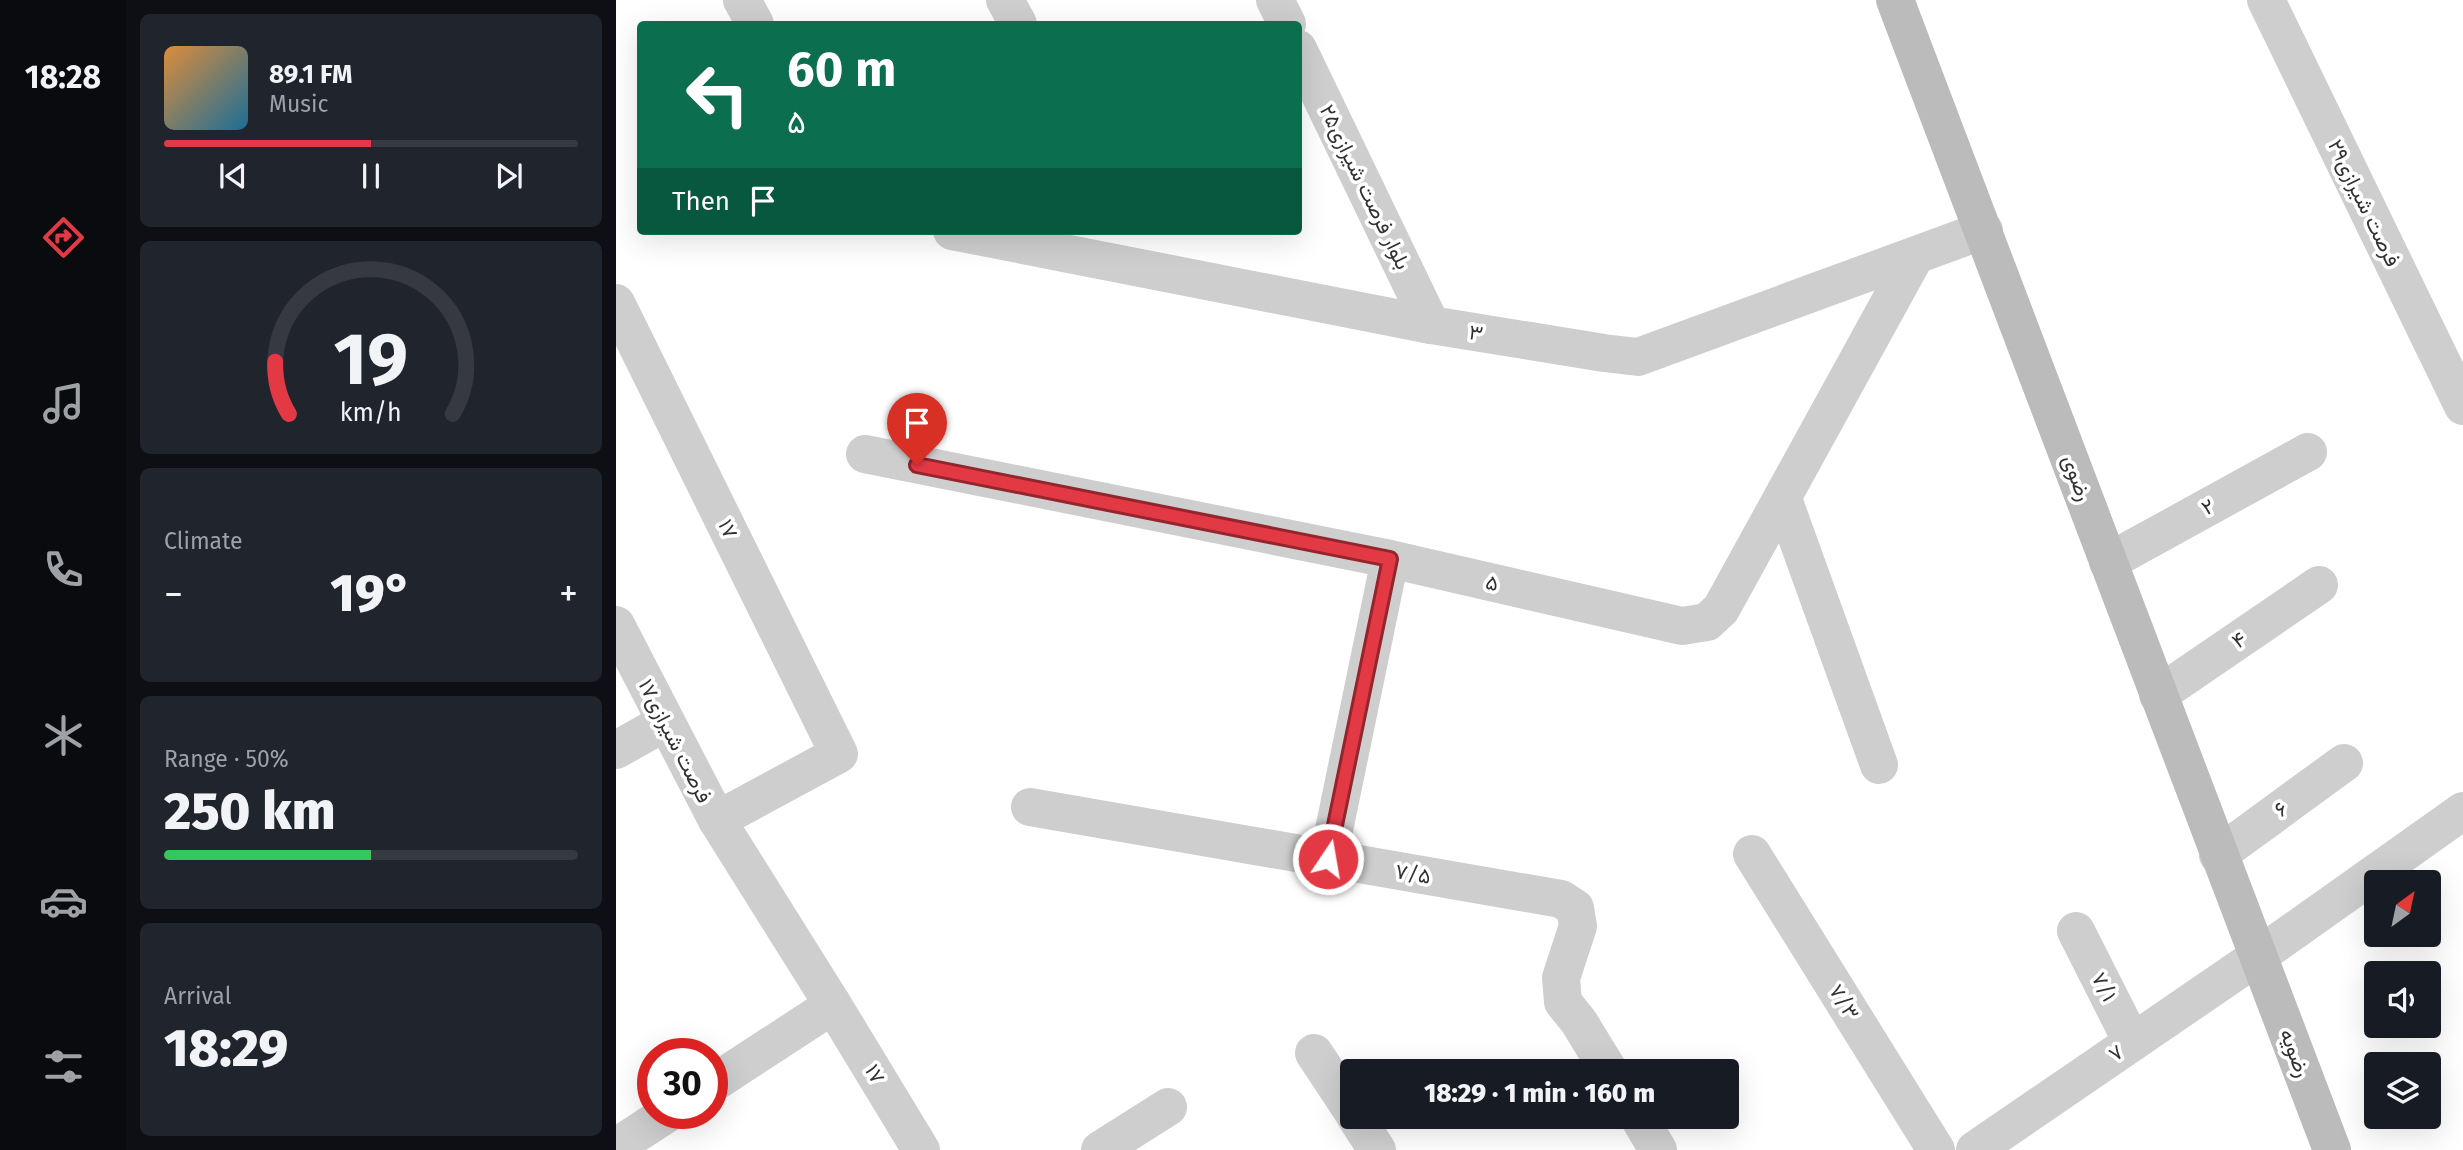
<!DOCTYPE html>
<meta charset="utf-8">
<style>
body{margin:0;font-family:"Fira Sans",Vazirmatn,sans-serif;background:#20242c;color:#f1f3f6;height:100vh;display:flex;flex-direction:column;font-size:26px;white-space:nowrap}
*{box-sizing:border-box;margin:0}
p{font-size:23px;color:#9ea1a6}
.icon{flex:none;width:38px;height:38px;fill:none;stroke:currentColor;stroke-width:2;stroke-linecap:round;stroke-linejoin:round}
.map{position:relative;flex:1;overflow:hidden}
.sheet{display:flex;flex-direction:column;gap:14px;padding:14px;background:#0d0f14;width:490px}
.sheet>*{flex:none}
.banner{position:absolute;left:21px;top:21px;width:665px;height:214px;border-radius:7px;box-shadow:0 7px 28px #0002;background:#0b6e4f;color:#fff;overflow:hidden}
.needle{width:46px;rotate:33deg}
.controls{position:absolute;left:1748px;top:870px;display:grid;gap:14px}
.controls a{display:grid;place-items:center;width:77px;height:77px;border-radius:7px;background:#171b24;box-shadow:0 7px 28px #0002;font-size:35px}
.speed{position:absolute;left:21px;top:1038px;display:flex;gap:14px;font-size:35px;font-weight:700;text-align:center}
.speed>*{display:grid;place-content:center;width:91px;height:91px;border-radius:50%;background:#171b24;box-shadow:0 7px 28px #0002;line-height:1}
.speed .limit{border:10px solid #d22;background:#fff;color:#111}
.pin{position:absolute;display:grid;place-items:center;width:60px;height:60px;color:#fff;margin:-72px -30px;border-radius:50% 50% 50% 0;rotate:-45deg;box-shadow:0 0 7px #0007}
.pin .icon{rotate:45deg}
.me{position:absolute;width:77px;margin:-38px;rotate:12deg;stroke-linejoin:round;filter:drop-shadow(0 0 5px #0008)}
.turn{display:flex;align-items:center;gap:24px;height:147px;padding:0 35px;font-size:32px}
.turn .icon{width:91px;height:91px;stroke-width:2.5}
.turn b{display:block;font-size:49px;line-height:60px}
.then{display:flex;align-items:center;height:66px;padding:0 35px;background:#0003;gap:14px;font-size:26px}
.big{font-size:52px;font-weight:800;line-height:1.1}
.sheet .widget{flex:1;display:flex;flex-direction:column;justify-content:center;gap:10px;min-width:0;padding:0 24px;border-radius:10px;background:#20242c}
.sheet .dial{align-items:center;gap:0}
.dial svg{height:182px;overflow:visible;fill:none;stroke:#363941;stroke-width:7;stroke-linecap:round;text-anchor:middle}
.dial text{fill:#f1f3f6;stroke:none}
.song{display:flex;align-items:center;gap:21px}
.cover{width:84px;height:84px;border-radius:10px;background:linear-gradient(135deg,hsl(30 70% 55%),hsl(200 70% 35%))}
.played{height:7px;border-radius:4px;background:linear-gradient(90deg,#e33945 50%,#363941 50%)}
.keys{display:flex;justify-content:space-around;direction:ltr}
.heat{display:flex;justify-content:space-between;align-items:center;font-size:38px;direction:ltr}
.charge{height:10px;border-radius:5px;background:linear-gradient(90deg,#34c759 50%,#363941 0)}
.trip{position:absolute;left:724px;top:1059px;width:399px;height:70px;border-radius:7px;background:#171b24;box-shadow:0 7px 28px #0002;font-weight:800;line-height:70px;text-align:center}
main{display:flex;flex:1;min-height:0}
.dock{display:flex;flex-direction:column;width:126px;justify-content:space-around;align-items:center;background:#090b0e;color:#9ea1a6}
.dock .icon{width:49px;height:49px}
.dock .active{color:#e33945}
.dock b{font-size:32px;color:#f1f3f6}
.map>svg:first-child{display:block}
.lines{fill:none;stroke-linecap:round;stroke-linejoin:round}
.minor{stroke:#cecece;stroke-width:38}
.secondary{stroke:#bbb;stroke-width:38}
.route-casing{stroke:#94252d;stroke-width:18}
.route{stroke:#e33945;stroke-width:12}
.labels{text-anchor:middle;stroke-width:7;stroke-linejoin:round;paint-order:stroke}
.street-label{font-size:21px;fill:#313131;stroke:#fff}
</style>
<main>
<nav class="dock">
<b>18:28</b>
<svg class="icon active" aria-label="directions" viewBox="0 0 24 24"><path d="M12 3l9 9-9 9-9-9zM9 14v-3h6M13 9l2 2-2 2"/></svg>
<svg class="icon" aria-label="music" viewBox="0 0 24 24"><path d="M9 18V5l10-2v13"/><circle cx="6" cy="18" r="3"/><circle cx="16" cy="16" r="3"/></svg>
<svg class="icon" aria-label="phone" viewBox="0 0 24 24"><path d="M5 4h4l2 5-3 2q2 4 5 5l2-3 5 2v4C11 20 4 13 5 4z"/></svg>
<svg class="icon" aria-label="climate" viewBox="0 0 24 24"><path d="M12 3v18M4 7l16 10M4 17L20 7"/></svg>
<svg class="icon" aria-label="car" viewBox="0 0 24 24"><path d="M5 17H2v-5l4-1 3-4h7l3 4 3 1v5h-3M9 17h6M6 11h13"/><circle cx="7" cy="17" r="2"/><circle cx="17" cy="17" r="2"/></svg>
<svg class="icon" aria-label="filters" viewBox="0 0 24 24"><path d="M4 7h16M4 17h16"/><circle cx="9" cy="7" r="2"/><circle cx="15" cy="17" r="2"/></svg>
</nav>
<section class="sheet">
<div class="widget">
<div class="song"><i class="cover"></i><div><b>89.1 FM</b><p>Music</p></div></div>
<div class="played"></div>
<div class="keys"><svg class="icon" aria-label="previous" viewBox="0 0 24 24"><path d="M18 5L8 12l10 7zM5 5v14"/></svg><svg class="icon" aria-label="pause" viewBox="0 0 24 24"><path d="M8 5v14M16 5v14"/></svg><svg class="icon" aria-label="next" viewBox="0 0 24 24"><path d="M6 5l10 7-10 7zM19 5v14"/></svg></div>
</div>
<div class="widget dial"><svg viewBox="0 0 100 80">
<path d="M14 69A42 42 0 1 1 86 69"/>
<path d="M14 69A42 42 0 0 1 8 46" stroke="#e33945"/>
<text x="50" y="56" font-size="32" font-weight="700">19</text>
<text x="50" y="72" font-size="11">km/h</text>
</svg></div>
<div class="widget"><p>Climate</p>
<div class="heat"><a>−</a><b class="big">19°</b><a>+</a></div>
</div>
<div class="widget"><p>Range · 50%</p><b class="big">250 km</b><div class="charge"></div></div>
<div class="widget"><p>Arrival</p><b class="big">18:29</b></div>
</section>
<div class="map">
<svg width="1847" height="1150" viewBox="0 0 1847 1150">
<rect width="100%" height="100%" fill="#fff"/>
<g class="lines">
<g class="minor">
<path d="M126,0l13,24"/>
<path d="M389,0l13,24"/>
<path d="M659,0l12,24"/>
<path d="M1650,0l197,406"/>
<path d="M682,49l133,276"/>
<path d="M336,231l479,94 173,28 34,4 346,-127"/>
<path d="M0,303l223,451 -122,66"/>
<path d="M249,454l525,105 292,67 25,-4 14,-13 193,-351"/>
<path d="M1167,499l96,266"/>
<path d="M1492,562l200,-110"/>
<path d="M0,625l101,195 116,185 88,145"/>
<path d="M1542,695l161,-110"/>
<path d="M0,750l48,-27"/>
<path d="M414,807l531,92 14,9 3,18 -17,52 2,24 16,20 30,49"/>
<path d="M1136,854l184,296"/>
<path d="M1602,855l126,-92"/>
<path d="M712,859l62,-300"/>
<path d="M1460,931l56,111"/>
<path d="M698,1053l39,59"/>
<path d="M96,1084l121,-79"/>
<path d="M739,1116l22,34"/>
<path d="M1022,1116l20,34"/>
<path d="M0,1147l52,-34"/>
<path d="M484,1150l68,-43"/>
<path d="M1359,1150l282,-193 206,-146"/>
</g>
<path class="secondary" d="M1279,0c149,382 288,768 437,1150"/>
</g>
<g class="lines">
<g class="route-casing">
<path id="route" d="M301,465l473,94 -62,300"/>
</g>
<use href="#route" class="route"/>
</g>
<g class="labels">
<g class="street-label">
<text transform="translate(749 187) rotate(64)" y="7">بلوار فرصت شیرازی۲۵</text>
<text transform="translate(1748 203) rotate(64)" y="7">فرصت شیرازی۲۹</text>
<text transform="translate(860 333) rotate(9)" y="7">۳</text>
<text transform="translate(1461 478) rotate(70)" y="7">رضوی</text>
<text transform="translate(1592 507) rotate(-29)" y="7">۲</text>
<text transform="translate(112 529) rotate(64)" y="7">۱۷</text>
<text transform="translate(876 583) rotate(13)" y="7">۵</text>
<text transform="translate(1623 640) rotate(-34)" y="7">۴</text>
<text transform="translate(59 741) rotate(63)" y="7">۱۷فرصت شیرازی</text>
<text transform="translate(1665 809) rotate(-36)" y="7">۶</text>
<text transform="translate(797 874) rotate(10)" y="7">۷/۵</text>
<text transform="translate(1488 987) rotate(63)" y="7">۷/۱</text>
<text transform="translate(1228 1002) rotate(58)" y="7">۷/۳</text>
<text transform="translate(1500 1053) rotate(-35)" y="7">۷</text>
<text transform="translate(1679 1053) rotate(69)" y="7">رضویه</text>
<text transform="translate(259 1074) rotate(59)" y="7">۱۷</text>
</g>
</g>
</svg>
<div class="controls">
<a><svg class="needle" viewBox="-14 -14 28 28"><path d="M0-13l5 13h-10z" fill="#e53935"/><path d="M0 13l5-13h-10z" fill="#9ea1a6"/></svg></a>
<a><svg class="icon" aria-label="sound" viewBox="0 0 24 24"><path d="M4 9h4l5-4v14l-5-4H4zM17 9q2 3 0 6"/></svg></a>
<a><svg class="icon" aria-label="layers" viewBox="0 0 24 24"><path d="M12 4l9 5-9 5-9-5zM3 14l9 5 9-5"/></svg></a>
</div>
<div class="speed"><div class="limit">30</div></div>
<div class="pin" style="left:301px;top:465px;background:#d93025"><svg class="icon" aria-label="arrive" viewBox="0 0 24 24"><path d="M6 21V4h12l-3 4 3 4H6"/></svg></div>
<svg class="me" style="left:712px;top:859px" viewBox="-20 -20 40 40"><circle r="17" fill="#e33945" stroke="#fff" stroke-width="3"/><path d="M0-11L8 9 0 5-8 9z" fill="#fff"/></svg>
<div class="trip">18:29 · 1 min · 160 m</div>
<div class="banner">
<div class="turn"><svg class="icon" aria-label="left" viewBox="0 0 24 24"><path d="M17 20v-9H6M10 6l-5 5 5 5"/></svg><div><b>60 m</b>۵</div></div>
<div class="then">Then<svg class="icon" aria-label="arrive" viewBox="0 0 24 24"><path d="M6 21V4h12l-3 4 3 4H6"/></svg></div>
</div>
</div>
</main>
